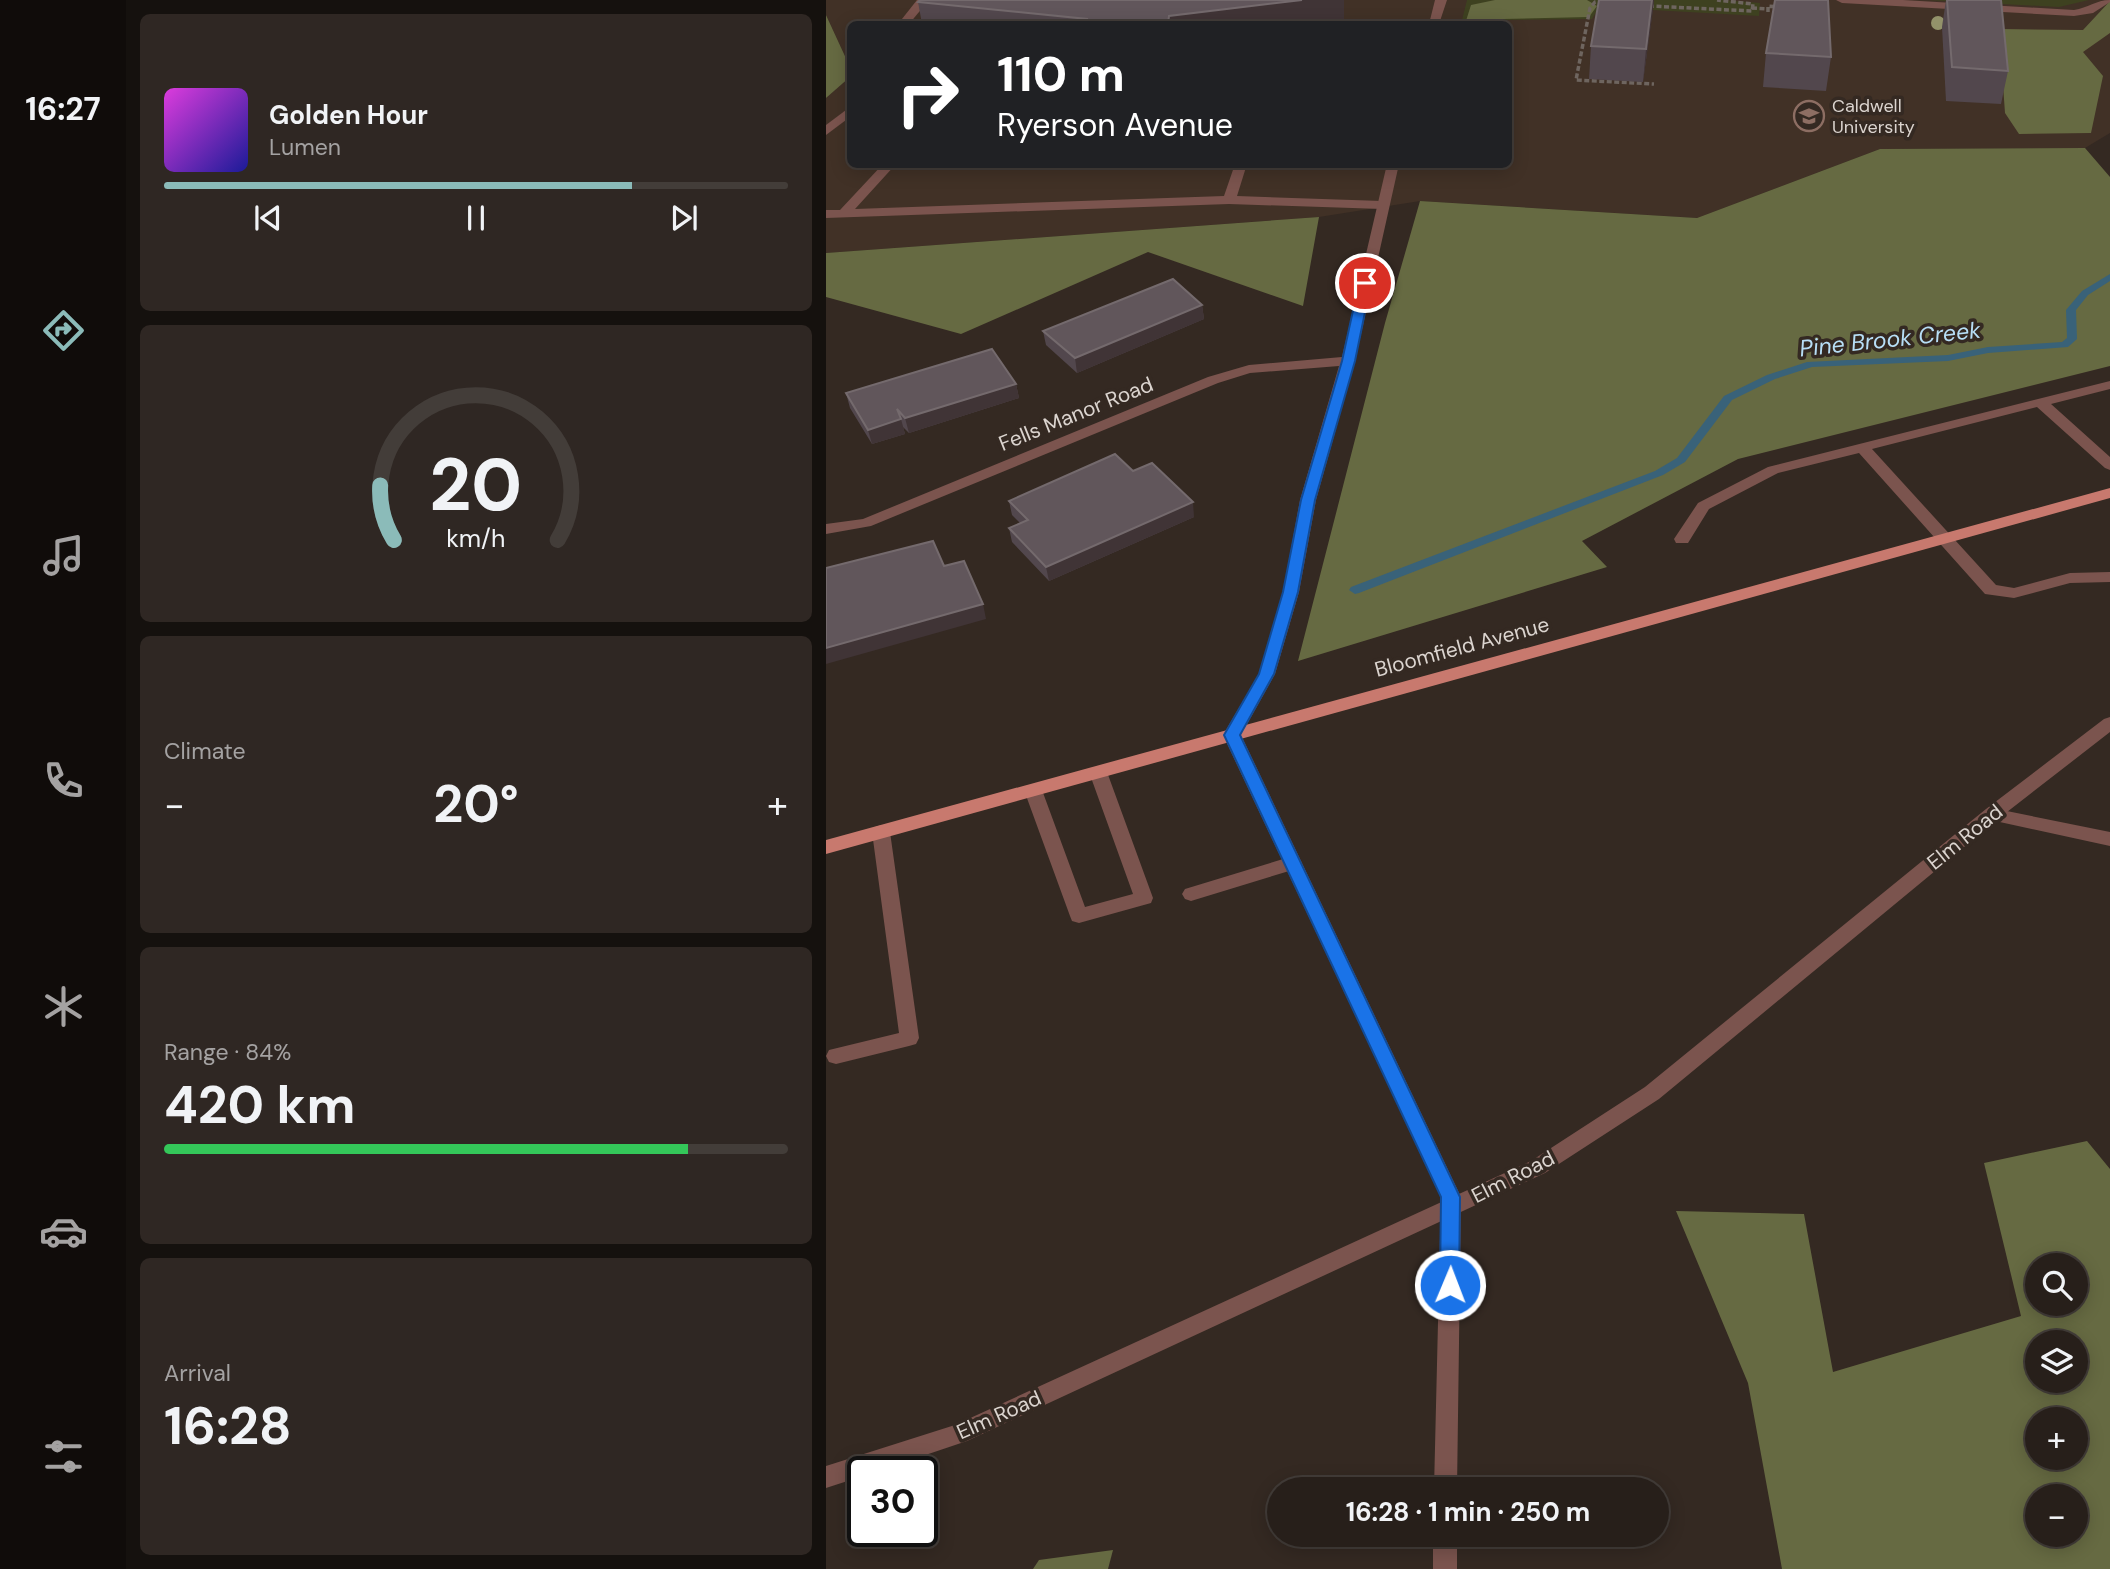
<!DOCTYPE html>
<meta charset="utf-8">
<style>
body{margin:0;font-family:"DM Sans",sans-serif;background:#2f2723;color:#f1f3f6;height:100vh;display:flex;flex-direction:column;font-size:26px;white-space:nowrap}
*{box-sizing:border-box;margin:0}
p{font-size:23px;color:#a4a2a2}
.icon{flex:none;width:38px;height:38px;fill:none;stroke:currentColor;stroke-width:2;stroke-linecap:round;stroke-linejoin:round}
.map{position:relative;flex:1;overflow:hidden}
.drawer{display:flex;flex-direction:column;gap:14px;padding:14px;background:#15110e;width:700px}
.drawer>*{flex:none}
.banner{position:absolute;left:21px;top:21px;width:665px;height:147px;border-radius:10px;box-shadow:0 4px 18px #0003,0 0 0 2px #433d39;background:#202124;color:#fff;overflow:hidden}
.fabs{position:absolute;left:1199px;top:1253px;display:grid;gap:14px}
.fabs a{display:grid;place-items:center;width:63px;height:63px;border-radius:50%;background:#271f1a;box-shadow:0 4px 18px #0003,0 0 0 2px #433d39;font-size:35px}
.speed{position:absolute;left:21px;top:1456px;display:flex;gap:14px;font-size:35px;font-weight:700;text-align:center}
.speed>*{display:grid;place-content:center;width:91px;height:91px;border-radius:50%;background:#271f1a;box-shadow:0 4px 18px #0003,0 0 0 2px #433d39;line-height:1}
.speed .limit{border:4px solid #111;border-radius:10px;background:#fff;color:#111}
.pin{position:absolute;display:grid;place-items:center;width:60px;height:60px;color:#fff;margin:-30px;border:4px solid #fff;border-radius:50%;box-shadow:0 2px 7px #0007}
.me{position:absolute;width:77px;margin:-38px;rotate:1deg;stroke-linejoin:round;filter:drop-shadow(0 0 5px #0008)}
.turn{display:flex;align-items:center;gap:24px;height:147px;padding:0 35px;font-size:32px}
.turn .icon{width:91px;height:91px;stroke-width:2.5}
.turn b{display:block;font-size:49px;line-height:60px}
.big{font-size:52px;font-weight:700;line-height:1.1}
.drawer .card{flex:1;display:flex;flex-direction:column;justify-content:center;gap:10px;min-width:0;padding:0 24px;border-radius:10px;background:#2f2723}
.drawer .dial{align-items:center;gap:0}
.dial svg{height:182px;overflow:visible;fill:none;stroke:#433d39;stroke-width:7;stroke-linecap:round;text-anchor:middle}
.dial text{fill:#f1f3f6;stroke:none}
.song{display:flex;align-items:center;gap:21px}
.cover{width:84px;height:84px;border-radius:10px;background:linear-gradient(135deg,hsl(300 70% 55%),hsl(240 70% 35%))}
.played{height:7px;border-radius:4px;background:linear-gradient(90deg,#8bbbb9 75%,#433d39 75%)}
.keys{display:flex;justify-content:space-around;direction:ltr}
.heat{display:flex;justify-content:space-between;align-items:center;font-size:38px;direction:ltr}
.charge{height:10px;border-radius:5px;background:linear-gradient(90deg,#34c759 84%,#433d39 0)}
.trip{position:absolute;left:441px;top:1477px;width:402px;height:70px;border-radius:35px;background:#271f1a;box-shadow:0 4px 18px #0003,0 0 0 2px #433d39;font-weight:700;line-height:70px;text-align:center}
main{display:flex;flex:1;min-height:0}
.tab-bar{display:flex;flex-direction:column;width:126px;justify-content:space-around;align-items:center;background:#100c0a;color:#a4a2a2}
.tab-bar .icon{width:49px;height:49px}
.tab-bar .on{color:#8bbbb9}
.tab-bar b{font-size:32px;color:#f1f3f6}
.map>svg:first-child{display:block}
.built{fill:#413126}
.green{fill:#3e4120}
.forest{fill:#666a42;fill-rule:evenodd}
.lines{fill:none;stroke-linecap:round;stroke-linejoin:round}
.stream{fill:#396279;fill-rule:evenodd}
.path{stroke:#6e655f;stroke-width:3.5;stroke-dasharray:5 2.5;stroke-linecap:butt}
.service{fill:#7b544e;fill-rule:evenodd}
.minor{fill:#7b544e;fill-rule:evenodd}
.tertiary{fill:#7b544e;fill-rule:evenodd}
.primary{fill:#c8796e;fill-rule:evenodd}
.tree{fill:#93926a}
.wall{fill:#52474d}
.shaded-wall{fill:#403436}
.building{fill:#61565b;stroke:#746a6d;stroke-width:2}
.route{fill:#1a73e8;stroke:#114b97;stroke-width:2}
.labels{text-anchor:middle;stroke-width:7;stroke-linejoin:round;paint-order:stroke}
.far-poi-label{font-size:18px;fill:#dbd4cf;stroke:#342922;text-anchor:start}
.street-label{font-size:21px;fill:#dbd4cf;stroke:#342922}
.water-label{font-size:23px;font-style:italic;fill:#b7def6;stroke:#342922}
</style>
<main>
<nav class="tab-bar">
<b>16:27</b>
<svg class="icon on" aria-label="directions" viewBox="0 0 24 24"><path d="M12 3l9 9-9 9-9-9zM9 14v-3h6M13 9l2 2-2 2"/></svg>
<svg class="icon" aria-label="music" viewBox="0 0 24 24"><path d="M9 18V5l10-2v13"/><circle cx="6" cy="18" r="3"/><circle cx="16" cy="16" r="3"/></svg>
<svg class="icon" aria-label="phone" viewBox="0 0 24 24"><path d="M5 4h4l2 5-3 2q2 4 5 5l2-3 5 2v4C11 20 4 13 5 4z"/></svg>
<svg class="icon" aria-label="climate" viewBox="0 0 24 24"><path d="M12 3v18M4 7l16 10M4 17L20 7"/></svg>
<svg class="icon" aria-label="car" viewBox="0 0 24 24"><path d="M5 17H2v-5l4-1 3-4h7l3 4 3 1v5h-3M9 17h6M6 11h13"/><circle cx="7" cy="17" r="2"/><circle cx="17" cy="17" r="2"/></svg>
<svg class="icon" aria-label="filters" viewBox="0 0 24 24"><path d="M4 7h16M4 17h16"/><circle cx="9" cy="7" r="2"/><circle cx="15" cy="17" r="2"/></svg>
</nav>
<section class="drawer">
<div class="card">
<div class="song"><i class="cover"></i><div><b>Golden Hour</b><p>Lumen</p></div></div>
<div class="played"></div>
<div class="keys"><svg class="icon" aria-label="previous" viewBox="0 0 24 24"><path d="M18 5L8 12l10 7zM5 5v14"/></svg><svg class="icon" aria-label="pause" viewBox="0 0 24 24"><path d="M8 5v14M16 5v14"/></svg><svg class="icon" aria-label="next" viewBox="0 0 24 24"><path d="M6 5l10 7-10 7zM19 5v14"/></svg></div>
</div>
<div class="card dial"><svg viewBox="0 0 100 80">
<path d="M14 69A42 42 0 1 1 86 69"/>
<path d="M14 69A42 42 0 0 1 8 45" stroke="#8bbbb9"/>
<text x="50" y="56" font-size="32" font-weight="700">20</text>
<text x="50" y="72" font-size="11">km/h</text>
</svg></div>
<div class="card"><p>Climate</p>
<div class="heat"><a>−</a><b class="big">20°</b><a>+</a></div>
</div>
<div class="card"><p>Range · 84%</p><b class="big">420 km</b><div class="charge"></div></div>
<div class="card"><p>Arrival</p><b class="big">16:28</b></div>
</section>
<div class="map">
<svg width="1284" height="1569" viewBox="0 0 1284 1569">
<rect width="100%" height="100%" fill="#342922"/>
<path class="built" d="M0,0h1284v133l-25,15 -205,1 -183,69 -277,-17 -101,16 -493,36v-155l24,-21v87h658v-140h-658v43l-24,-52z"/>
<g class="green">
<path d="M641,0h256l37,3 -1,13 -160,-9 -7,12 -85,1 -2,4h-44z"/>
<path d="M1102,0h161l-30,7z"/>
</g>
<g class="forest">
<path d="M669,0h92l10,6 -8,11 -86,2 -3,5h-35l6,-19z"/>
<path d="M1284,1v32l-27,19 20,24 -12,57 -72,1 -14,-21 -6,-84 84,1z"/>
<path d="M0,15l24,52v10l-24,21z"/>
<path d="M1259,148l25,29v189l-372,93 -156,82 25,26 -309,94 87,-338 35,-122 277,17 183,-69z"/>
<path d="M493,217l-16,89 -155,-54 -187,82 -135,-37v-44z"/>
<path d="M1261,1141l23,28v400h-328l-34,-186 -72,-172 128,3 29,158 188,-56 -37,-153zM1250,1265v39h-39v-39zM1250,1342v39h-39v-39zM1250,1419v39h-39v-39zM1250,1496v39h-39v-39z"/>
<path d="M287,1550l-5,19h-75l6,-9z"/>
</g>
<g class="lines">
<path class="stream" d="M1284,274v7l-22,14 -12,15 1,29 -9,8 -80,6 -40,8 -136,6 -37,12 -43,21 -47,62 -22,13 -304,118 -4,1 -6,-4 2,-3 304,-116 22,-13 47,-62 43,-21 40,-13 141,-7 40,-8 74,-5 5,-4 -1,-28 16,-19z"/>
<g class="path">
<path d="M777,1l-8,1 -5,6 -14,72 78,4"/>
<path d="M823,6l103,5 1,-7 -36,-4"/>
<path d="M926,8l16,1"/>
<path d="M942,12v-6l11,1"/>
</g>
<g class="service">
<path d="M91,0h12l-20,24h-11z"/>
<path d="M1010,0h67l171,10c14,-2 22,-10 36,-10v2l-17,11 -19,3 -232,-13z"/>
<path d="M24,107v10l-24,18v-10z"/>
<path d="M57,164h13l-41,45 369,-13 11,-32h12l-10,32 145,5 6,4 -6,4 -153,-5 -403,14v-8h14z"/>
<path d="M1284,381v8l-59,15 59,53v13l-5,-2 -68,-61 -165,42 124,136 18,3 56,-15 40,-1v10l-40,1 -56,15 -29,-4 -126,-141 -81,20 -69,36 -21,34h-12l-2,-4 24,-36 70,-36z"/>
<path d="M272,766l9,6 46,126 -2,5 -72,20 -7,-2 -2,-5 -46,-126 9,-6 9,6 43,117 48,-13 -44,-122z"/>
<path d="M55,825l6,2 3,5 29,206 -3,6 -7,2 -73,18 -7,-2 -3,-6 3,-6 70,-17 -27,-201 3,-5z"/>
<path d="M467,856l6,2 3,5 -3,5 -108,33 -6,-2 -3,-5 3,-5z"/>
</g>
<g class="minor">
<path d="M609,0h12l-8,24h-10z"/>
<path d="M561,164h12l-44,197 -39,139 -17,92 -24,82 -34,61 220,462 -4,292h-23l7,-292 -218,-462 36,-61 24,-82 17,-92 39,-134 -89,7 -32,10 -347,143 -45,8v-10l37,-5 345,-142 41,-12 93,-8z"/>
<path d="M1166,808l118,24v14l-124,-27 -3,-5z"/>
<rect x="607" y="1535" width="24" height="34"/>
</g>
<path class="tertiary" d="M1284,717v15l-112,87 -339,280 -114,74 -578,268 -92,31h-12v4l-37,12v-22l129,-41 576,-264 114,-74 341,-278 118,-90z"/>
<path class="primary" d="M1284,488v10l-1284,356v-14z"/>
</g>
<circle class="tree" cx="1112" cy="23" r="7"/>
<g class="wall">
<path d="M94,0h424v19l-41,5h-381l-4,-22z"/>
<path d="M773,0h55l-11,82 -54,-3 2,-33z"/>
<path d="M1120,0h55l7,71 -7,33 -55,-3 -4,-74z"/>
<path d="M940,53l65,4 -5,34 -63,-4z"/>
<path d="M236,164h94l-1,5h-92z"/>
<path d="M376,305l2,14 -127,54 -31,-28 -3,-14z"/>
<path d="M190,384l3,14 -110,35 -6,-6 2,7 -33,10 -22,-36 -4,-15z"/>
<path d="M307,471l61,46 -145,64 -37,-39 -3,-14 11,-5 -8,-8 -3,-14z"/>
</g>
<g class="shaded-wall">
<path d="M476,0h42v19l-41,5h-135l1,-8z"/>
<path d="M826,0h2l-1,10 -10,72 3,-33z"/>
<path d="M376,305l2,14 -127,54 -2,-15z"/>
<path d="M190,384l3,14 -110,35 -4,-15z"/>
<path d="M75,419l4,15 -33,10 -4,-14z"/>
<path d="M367,502l1,15 -145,64 -3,-14z"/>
<path d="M157,604l3,15 -160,45v-16z"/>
</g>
<g class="building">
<path d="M94,0h382l-133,16 -1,8h-82l1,-5 -169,-17z"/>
<path d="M773,0h53l-6,49 -55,-3z"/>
<path d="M949,0h53l3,57 -65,-4z"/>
<path d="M1121,0h54l7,71 -56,-4z"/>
<path d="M347,279l29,26 -127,53 -32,-27z"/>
<path d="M166,349l24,35 -111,34 -8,-9 4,10 -33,11 -22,-37z"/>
<path d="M289,454l18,17 19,-8 41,39 -147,65 -37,-39 19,-8 -19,-19z"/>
<path d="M107,541l11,25 20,-5 19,43 -157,44v-80z"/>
</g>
<path class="route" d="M539,279l6,4 -16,78 -40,139 -17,92 -24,82 -34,61 220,462 -1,88 -2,6 -7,2 -7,-2 -3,-6 1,-88 -217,-462 35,-61 24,-82 18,-92 41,-139 17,-78z"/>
<defs>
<g id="university-ring" transform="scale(1.575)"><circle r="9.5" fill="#342922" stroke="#8d6e63" stroke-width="1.5"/><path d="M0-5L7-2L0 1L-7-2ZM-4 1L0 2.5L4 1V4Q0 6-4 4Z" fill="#8d6e63"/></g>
</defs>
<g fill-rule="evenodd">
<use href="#university-ring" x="983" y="116"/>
</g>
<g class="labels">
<g class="far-poi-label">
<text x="1006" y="112">Caldwell<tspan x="1006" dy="21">University</tspan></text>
</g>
<g class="street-label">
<text transform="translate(250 414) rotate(-22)" y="7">Fells Manor Road</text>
<text transform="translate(636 647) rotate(-15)" y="7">Bloomfield Avenue</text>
<text transform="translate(1139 837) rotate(-39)" y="7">Elm Road</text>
<text transform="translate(687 1177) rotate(-27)" y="7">Elm Road</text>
<text transform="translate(173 1415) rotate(-24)" y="7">Elm Road</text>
</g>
<g class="water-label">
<text transform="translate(1064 339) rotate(-6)" y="8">Pine Brook Creek</text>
</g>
</g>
</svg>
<div class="fabs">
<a><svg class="icon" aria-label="search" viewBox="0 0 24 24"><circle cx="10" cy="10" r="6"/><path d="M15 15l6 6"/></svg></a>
<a><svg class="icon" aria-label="layers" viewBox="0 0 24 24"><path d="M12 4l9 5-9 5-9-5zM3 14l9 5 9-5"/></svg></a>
<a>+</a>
<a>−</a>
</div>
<div class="speed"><div class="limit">30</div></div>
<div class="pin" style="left:539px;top:283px;background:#d93025"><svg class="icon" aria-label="arrive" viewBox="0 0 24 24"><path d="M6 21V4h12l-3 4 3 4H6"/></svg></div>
<svg class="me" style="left:624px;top:1285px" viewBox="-20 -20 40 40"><circle r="17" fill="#1a73e8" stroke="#fff" stroke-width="3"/><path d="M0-11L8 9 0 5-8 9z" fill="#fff"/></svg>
<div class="trip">16:28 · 1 min · 250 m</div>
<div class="banner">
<div class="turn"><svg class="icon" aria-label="right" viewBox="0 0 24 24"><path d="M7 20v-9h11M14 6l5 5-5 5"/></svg><div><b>110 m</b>Ryerson Avenue</div></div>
</div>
</div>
</main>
